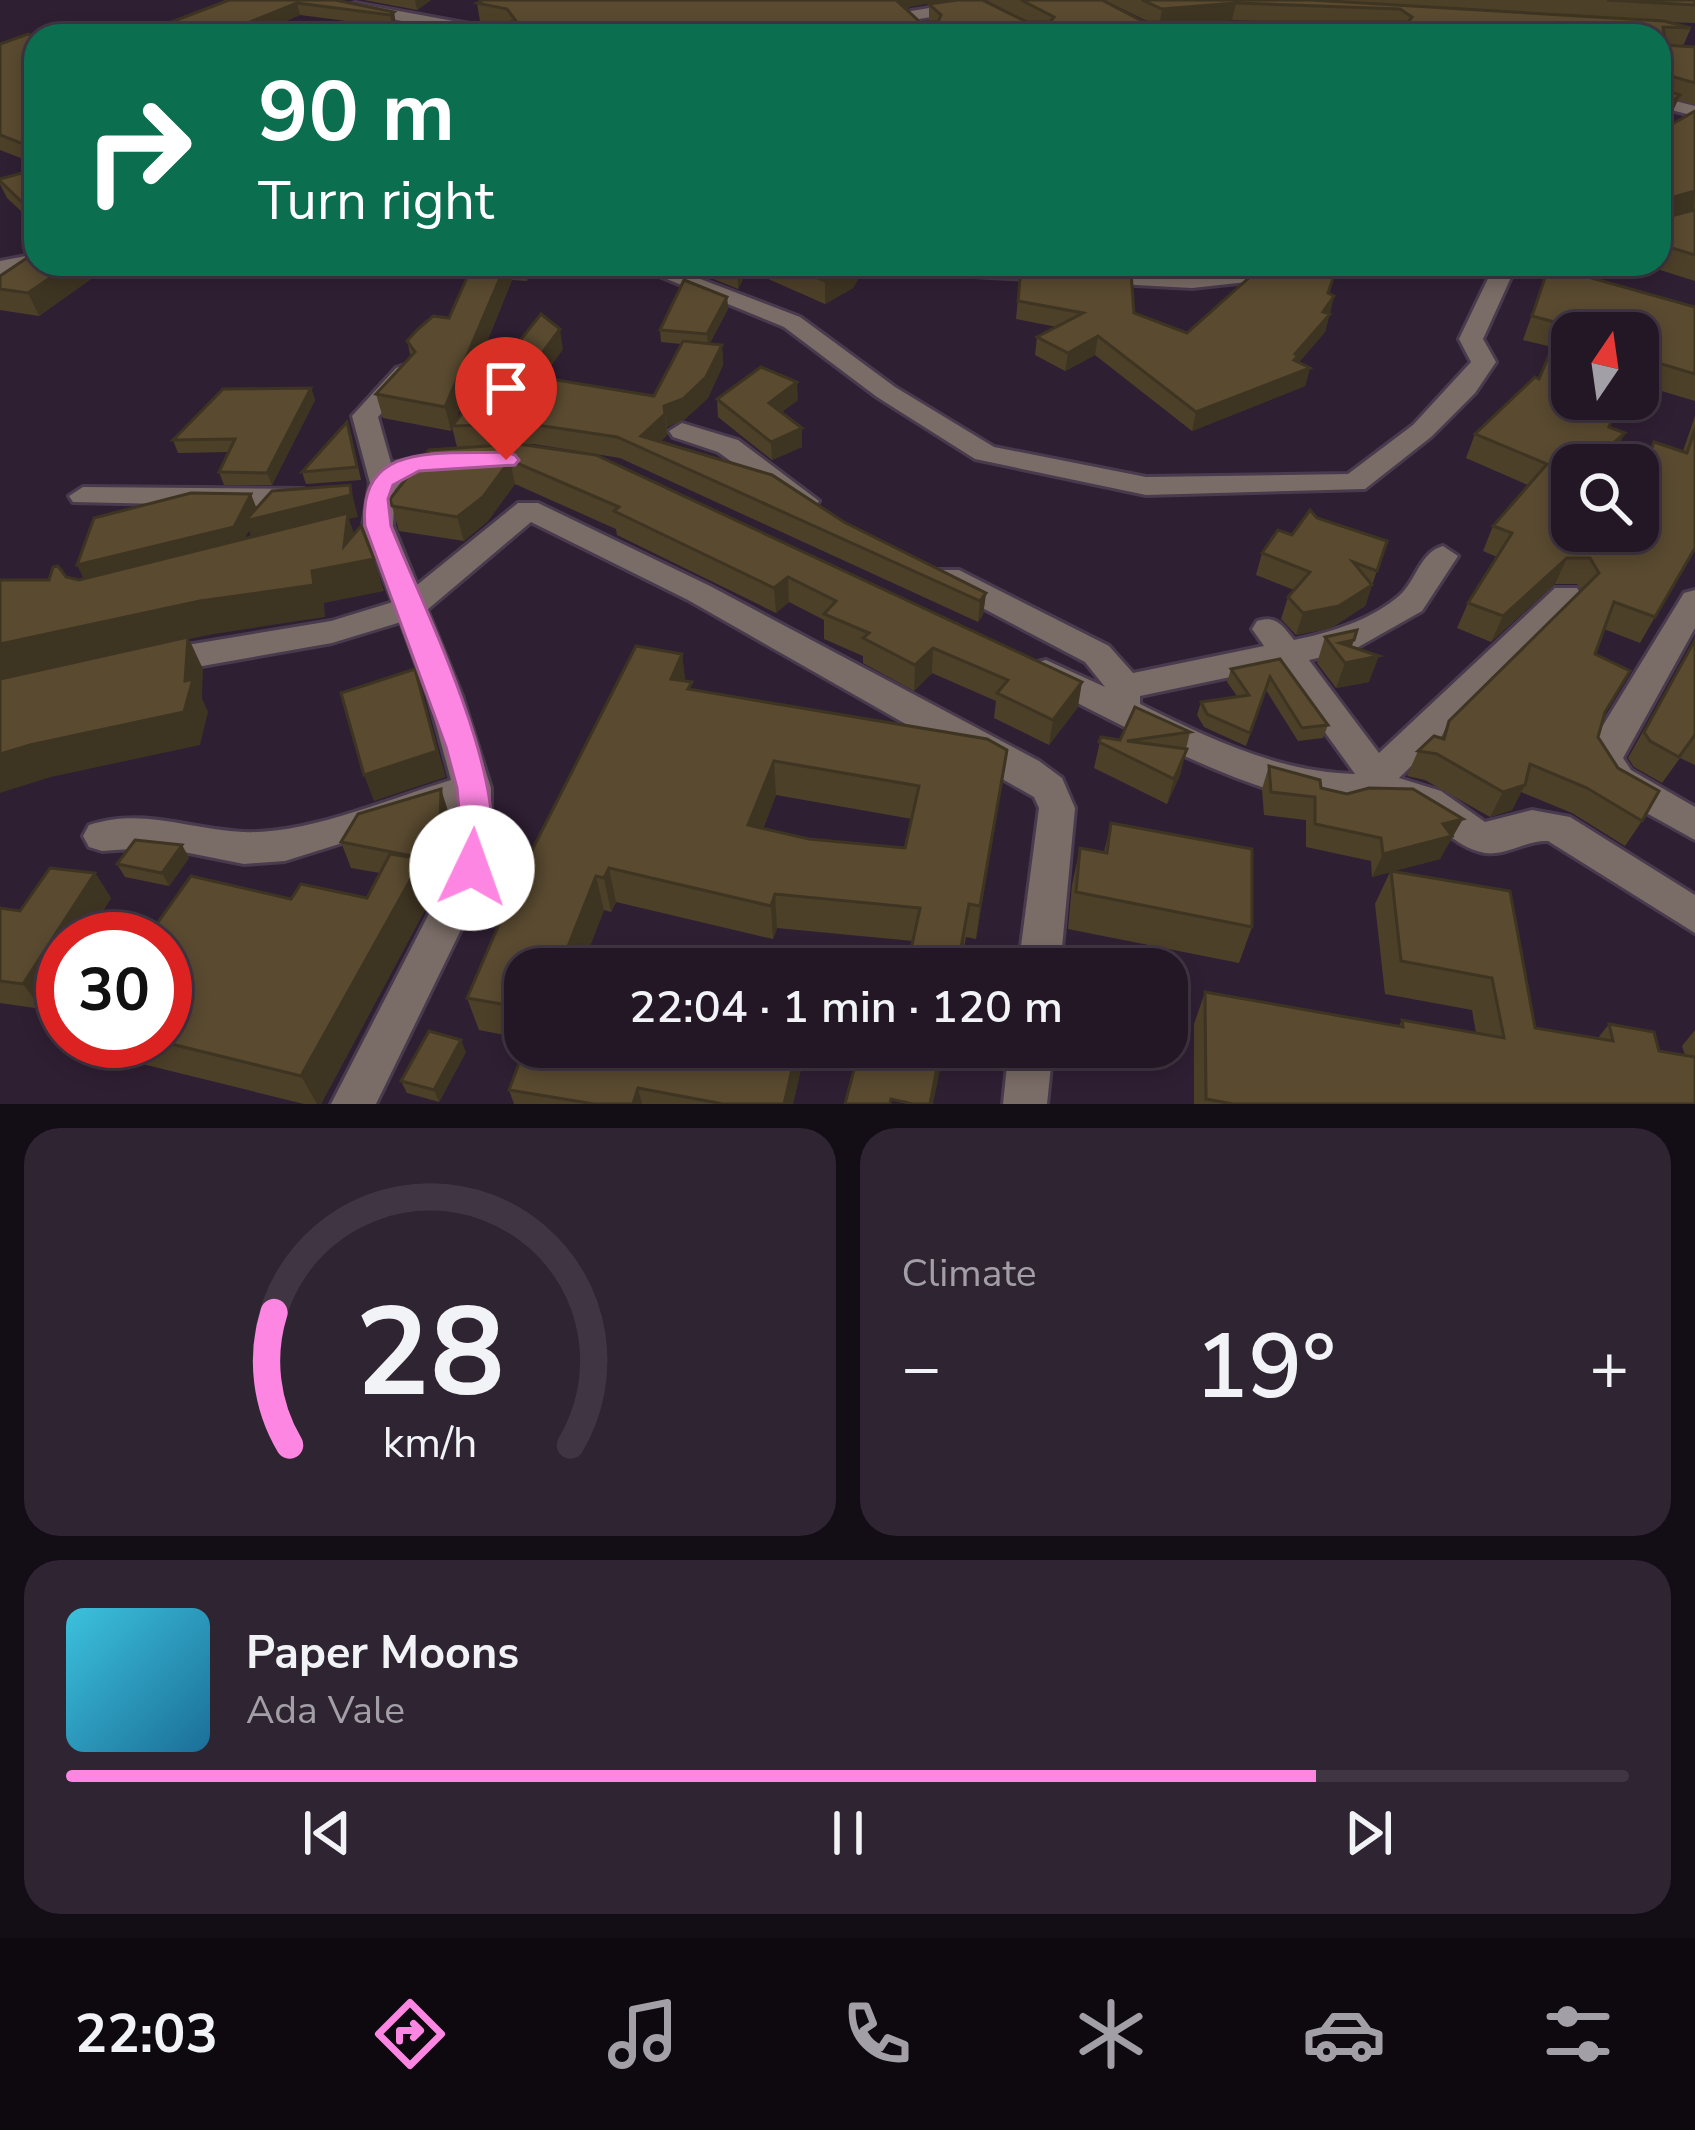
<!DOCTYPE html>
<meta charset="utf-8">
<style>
body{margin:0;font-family:"Nunito Sans",sans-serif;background:#2f2432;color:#f1f3f6;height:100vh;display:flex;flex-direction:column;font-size:45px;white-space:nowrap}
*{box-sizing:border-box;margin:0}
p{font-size:39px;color:#a39fa7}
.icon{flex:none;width:66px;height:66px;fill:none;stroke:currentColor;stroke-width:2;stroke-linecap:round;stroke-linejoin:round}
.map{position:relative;height:1104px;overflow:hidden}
.panel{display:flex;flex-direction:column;gap:24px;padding:24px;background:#130d15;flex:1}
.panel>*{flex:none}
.banner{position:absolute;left:24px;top:24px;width:1647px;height:252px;border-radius:36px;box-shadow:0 6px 18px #0003,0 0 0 3px #403643;background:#0b6e4f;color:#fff;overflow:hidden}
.needle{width:78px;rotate:13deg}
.fabs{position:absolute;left:1551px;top:312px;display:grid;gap:24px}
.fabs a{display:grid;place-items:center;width:108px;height:108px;border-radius:24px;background:#231726;box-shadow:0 6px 18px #0003,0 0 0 3px #403643;font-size:60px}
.speed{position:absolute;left:36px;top:912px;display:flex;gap:24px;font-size:60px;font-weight:700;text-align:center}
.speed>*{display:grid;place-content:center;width:156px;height:156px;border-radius:50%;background:#231726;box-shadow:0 6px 18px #0003,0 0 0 3px #403643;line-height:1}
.speed .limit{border:18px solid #d22;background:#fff;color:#111}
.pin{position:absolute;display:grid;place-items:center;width:102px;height:102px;color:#fff;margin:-123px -51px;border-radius:50% 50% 50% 0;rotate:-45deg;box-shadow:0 0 12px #0007}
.pin .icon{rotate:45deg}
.me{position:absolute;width:132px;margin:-66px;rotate:3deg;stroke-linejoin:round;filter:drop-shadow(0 0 9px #0008)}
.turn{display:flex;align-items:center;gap:42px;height:252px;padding:0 36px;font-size:54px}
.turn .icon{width:156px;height:156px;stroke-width:2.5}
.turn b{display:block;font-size:84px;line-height:102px}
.big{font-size:90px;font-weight:600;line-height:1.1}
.panel .tile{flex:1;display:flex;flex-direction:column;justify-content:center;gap:18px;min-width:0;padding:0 42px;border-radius:36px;background:#2f2432}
.panel .dial{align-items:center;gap:0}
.dial svg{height:312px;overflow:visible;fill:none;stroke:#403643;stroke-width:7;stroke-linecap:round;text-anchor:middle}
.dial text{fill:#f1f3f6;stroke:none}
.song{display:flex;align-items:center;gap:36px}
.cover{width:144px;height:144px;border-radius:18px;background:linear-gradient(135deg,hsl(190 70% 55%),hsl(200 70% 35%))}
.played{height:12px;border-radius:6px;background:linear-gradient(90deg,#fd86e2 80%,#403643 80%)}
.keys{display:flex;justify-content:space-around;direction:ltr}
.heat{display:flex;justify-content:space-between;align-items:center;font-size:66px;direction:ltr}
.panel .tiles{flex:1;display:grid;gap:24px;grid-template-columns:1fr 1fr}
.tile:last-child{grid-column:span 2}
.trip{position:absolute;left:504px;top:948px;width:684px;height:120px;border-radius:36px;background:#231726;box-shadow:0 6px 18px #0003,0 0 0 3px #403643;font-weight:600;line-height:120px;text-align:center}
.tabs{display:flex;height:192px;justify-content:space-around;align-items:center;background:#0e090f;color:#a39fa7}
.tabs .icon{width:84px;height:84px}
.tabs .current{color:#fd86e2}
.tabs b{font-size:54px;color:#f1f3f6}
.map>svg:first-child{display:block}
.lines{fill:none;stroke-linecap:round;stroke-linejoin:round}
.minor-casing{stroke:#493a4d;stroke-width:6}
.minor{fill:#7a6c66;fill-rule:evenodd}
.wall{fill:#4d4029;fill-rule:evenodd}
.shaded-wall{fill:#3e3422}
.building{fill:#594a30;stroke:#3e3422;stroke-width:3;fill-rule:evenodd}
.route{fill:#fd86e2;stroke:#a45793;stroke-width:3}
</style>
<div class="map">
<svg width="1695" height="1104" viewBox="0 0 1695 1104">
<rect width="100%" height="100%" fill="#2f1f33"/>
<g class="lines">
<g class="minor-casing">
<g id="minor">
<path d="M978,0l70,36h-21l-51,-26 -57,9 18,17h-18l-18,-17 10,-8z"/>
<path d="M355,3l153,28 8,5h-35l-132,-25v-6z"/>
<path d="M1659,97l36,9v10l-36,-9z"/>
<path d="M36,254v10l8,2 -44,9v-14z"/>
<path d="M630,264h31l139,53 95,70 99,60 152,30 202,-3 65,-49 58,-63 -12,-23 36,-75h22l-34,75 13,23 -21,31 -44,44 -66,52 -219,6 -171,-36 -98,-62 -93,-70z"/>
<path d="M869,264h135l188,10 94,-10h73l-11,7 -156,17 -312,-17z"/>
<path d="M405,365l13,8 -40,44 13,46 65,-10 14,8c-22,19 -56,1 -75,29l-2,36 24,59 101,-82h20l172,83 329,175 23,17 13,30 -15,161h-42l21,-161 -5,-11 -346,-197 -157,-78 -104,88 35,86 29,92v80l-115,236h-45l122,-237 1,-59 -169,53 -41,3 -85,-17 -57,4 -13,-4 -6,-11 6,-11c54,-18 102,5 155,7 62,3 147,-34 207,-52l-23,-84 -27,-74 -69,21 -175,31 -12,-4 -4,-8 4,-8 12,-4 174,-29 62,-19 -30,-76 7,-43 -18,-67 44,-48z"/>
<path d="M682,423l56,17 81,61 -4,6h-20l-77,-55 -45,-15 -4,-6z"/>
<path d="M83,487l221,2 14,9 -14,9 -231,-5 -4,-6z"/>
<path d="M1443,546l15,10 -36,55 -69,39 -44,10 70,93 176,-165h22l5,8 -5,8 -178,174 42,13 44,31 47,-12 38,7 125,78v38l-147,-92c-22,-1 -41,15 -63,12 -33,-6 -50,-36 -79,-45 -38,-12 -81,-2 -119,-13 -89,-26 -170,-73 -253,-114l-5,-9 5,-9 12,-3 59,27 -20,-25 -148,-78 -4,-7 4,-7h22l150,76 24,27 131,-27 -12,-17 5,-8c20,-6 25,4 37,19 35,-7 78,-20 106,-45 16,-14 20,-43 43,-49zM1278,667l77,107c-78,-2 -146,-36 -215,-70v-8z"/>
<path d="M1695,590v38l-72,130 8,12 64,37v33l-90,-50 -18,-30 7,-20 90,-147z"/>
<path d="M1009,1047h44l-6,57h-44z"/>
</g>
</g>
<use href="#minor" class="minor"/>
</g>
<g class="wall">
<path d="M229,0h107l-1,1 59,11 2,13 -4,2 -92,-12 -50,21h-115z"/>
<path d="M364,0h67l-14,10z"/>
<path d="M986,0h116l42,22h5l-45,-22h591v23l-28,-1 24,6 -8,18 12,1v58l-17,-5 -7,15 -6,5 2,7 28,-16v170l-54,-17h18v-228l-1165,-12 -14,-3 -3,-18 433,4 -4,3 14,12h9v-18l98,18zM1232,20l48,2h-66z"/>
<path d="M36,36v128l-36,-14v-106z"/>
<path d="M36,169v56l-29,-27 -7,-14v-5z"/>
<path d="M473,264h62l-8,17 -15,-1 -58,144 109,-75 -18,25 8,1 1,5 100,16 27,-52 -20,-2 -1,-12 67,-33 1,12 -18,34 12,2 1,20 -15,33 -23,21 -18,8v8l-7,7 184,80 142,71 -3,22 -5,7 -358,-164 -86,-14 -13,1 557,262 -29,38 -55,-27 2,-17 -64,-28 -18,18 -51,-28v-7l-39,-17v-19l-35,-18 -13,11 -159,-78 -1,-6 -101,-45 -27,37 -24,20 -65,-10 -9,-32 67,-52 -5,-20 -1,4 -68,-13 -7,-24 35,-37 -4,-16 42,-23z"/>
<path d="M695,264h172l-14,24 -28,16 -77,-34 -10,19 -42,-17z"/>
<path d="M1549,266l146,41v94l-57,-17v-51l-29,94 4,30 -9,8h-32l-6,33 72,33v-55l4,-10 12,-24 29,9 12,-35v132l-55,95 -36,-14 -9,25 9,62 -6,21 44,84 -17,25 -53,-33 -51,-21 -9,18 -22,7 -65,-37 -18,-4 11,-25 23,-13 8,-17 132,-131 -4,-6h-22l-64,58 -34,-14 11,-25 29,-46 -14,-6 10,-25 35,-41 -62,-27 9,-24 64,-55 13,-32 -29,-7z"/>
<path d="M1021,267l166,66 142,-39 5,2 -9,36 -26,30 11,6 -5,18 -113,45 -97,-76 -30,16 -30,-16 2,-18 20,-10 -41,-8z"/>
<path d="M91,279l-52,37 -39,-6v-21z"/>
<path d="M311,388l4,12 -43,85h-48l-5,-13 10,-20 -51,1 -5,-13z"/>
<path d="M717,399l81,1 -17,12 21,35 -30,13 -54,-43z"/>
<path d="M351,434l10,46 -55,4 -4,-12z"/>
<path d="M1317,518l70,23 -22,65 -34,22 -35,7 -15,-16 7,-22 6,-7 -38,-15 6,-22z"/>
<path d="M1325,637l26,10 18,35 -33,6 -19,-25z"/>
<path d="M1695,639v126l-15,-7 -18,25 -28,-16 -6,-9z"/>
<path d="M682,654l3,27 7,9 315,60 -31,189 -10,-2 -6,32h-79l26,-1 6,-27 -136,-13 -4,11 -157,-37 -5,10 -7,-2 -23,59h-56v70l-46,-9 -12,-32zM776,795l136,24 -7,29 -96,-9 -46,-10z"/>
<path d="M1280,659l48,66 -5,13 -25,3 -32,-51 -20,56 -42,-19 -7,-12 4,-13 36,-6 -10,-14 4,-13z"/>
<path d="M1190,732l-10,43 -13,29 -73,-36 7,-31 19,3z"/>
<path d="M1269,766l182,76 -3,1 -8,16 -46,12 141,157 63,10 11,-14 50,27 26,4 -3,-9 13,-16v74h-501v-80l11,-32 194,34 3,-6 74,13 -4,-23 -87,-16 -10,-90 15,-32 -18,5 -1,-16 -65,-14v-27l-42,-5 -2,-26z"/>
<path d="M449,814v36l-18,33 3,10 -113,211h-17l-194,-48 -11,-15h66l126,-142 76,-1 13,-25 -29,-5 -10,-26z"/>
<path d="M1111,823l141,104 -13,36 -171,-34 4,-44 8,-37 24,4z"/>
<path d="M182,845l7,13 -20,28 -44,-9 -8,-13z"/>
<path d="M95,873l16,25 -69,111 -42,-6v-95l20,3z"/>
<path d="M525,1047h281l-13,57h-279l-5,-14z"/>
<path d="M466,1052l-27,50 -32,-9 -6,-12z"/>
</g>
<g class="shaded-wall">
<path d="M415,0h16l-14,10z"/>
<path d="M898,0h52l-40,7 -14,12z"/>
<path d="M297,3l3,12 -50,21h-35z"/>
<path d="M1236,3l-4,17 -73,7 3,-18z"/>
<path d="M394,12l2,13 -4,2 -2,-12z"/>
<path d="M1680,95l-9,20 -12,10 4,-16z"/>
<path d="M1695,191l-1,19 -35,10 5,-20z"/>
<path d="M70,264h15l6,15 -52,37 -11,-23z"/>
<path d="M506,264h3l3,16 -61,151 -6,-24z"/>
<path d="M524,264h11l-8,17z"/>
<path d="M738,264h10v6l-10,19z"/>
<path d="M854,264h13l-14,24 -28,16v-23z"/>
<path d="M1334,296l-9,36 -29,34 14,2 -5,18 -113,45 4,-19 99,-58z"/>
<path d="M727,297l1,12 -20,37 -1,-12z"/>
<path d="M560,329l3,20 -31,43 -4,-20z"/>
<path d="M1098,336l-3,19 -30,16 3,-18z"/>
<path d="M722,345l1,20 -15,33 -23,21 -18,8 -3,-21z"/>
<path d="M797,382l1,18 -28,21 -1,-18z"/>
<path d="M311,388l4,12 -43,85 -5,-12z"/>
<path d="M665,414l2,21 -17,17 -9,-16z"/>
<path d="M802,428v19l-30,13 -1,-18z"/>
<path d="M1625,433l-12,24 -9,8h-16z"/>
<path d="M510,460l5,24 -27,37 -24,20 -7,-24z"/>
<path d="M1572,479v14l-28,25 11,-24z"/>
<path d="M350,485l8,32 -9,2 9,26 16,14 10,32 -60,12 1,14 -111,17 -25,5 14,30 -1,29 6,14 -8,33 -149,32 -51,16v-149l253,-102 -4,-11 -8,14 -155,39 -9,-19 174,-71 7,18z"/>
<path d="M1567,558l-12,26 -64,58 12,-26z"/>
<path d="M788,577l1,25 -13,11 -2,-25z"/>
<path d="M1372,585l-7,21 -34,22 -35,7 7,-22z"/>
<path d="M986,593l-3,22 -5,7 2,-21z"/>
<path d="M1354,640l-8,23 33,-7 -10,26 -33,6 9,-25 -5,-20z"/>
<path d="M933,648l-1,25 -18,18 1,-26z"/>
<path d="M682,654l4,34 -15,-9z"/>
<path d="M415,669l31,108 -72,24 -10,-26z"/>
<path d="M1082,682l-4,25 -29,38 4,-25z"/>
<path d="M1187,749l-7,26 -13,29 7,-25z"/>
<path d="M1007,750l-5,34 -26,155 4,-33z"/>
<path d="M774,761l2,34 -25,64 -3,-34z"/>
<path d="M1525,785l-13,25 -22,7 13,-25z"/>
<path d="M441,789l8,25v36l-18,33 -9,-25z"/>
<path d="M1463,819l-23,40 -68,18 11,-23 60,-30z"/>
<path d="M182,845l7,13 -20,28 -7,-13z"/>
<path d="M422,859l12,34 -113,211h-4l-16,-28z"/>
<path d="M609,868l7,34 -5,10 -7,-34z"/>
<path d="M95,873l16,25 -26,41h-22v36l-21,34 -19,-25z"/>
<path d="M596,876l8,34 -23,59h-22z"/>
<path d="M775,894l2,34 -4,11 -2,-33z"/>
<path d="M969,904l-9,65h-3z"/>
<path d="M461,1040l5,12 -27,50 -5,-12z"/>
<path d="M797,1047h9l-13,57h-9z"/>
<path d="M941,1047h4l-12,57h-3z"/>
<path d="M638,1088l4,16h-9z"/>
</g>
<g class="building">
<path d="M229,0h106l59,12 -4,3 -93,-12 -82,33h-80z"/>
<path d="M483,0h415l-1,1 23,21h18l3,-7 -12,-11 28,-4h25l45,22h23l4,-5 -33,-17h81l42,22h264l4,-5 -12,-8 -164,-6 -74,6 -20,-9h170l352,21 27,7 -28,-1 3,18 29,2v36l-31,-9v16l16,5 -17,14 4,18 28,-16v80l-31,9v11l6,5 25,-6v45l-36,-11v-208h-1242l99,-15 -9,-12 -30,-6z"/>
<path d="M1607,0h88v5z"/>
<path d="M28,34l8,2v113l-36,-14v-91z"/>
<path d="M36,169v42l-11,-6 -25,-24v-2z"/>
<path d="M36,252v12h34l-42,29 -28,-4v-13z"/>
<path d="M473,264h33l-61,143 -69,-13 39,-42 -8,-11 10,-11 16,-14 16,2z"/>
<path d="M784,264h70l-29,17z"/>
<path d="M1307,264h31l-10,29 6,3 -11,16 7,2 -35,40 3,2 -4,4 16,8 -114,44 -98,-76 -30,17 -31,-16 46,-24 -65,-12 3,-34 110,5 3,41 53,20 73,-65z"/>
<path d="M1549,266l146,41v67l-53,-16 -4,6v-31h-66v66h47l-10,28 16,6 -37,32h-16v14l-17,15 17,7v30h66v-47l16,-42 33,11 8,-24v119l-40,69 -41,-15 -19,52 35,17 -25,41 -7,25 20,31 41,23 -17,30 -55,-33 -57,-24 -5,21 -22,7 -66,-38 -19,-3 16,-15 10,3 5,-18 150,-148 -9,-15h-23l-64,58 -35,-13 44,-70 -19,-7 54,-62 -72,-30 60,-57 4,2 23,-55 -30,-8z"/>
<path d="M684,280l43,17 -20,37 -47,-4z"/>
<path d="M541,314l19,15 -32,43 25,3 -3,4 104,17 29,-55 39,4 -16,32 -23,22 -19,7 1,8 -24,22 131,39 72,47 142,71 -6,8 -363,-164 -87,-13 -78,2z"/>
<path d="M761,367l36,15 -28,21 33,25 -31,14 -54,-43z"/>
<path d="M311,388l-44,85 -48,-1 16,-33 -62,1 50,-51z"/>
<path d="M347,422l10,45 -55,5z"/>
<path d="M518,444l78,11 486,227 -29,38 -56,-27 11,-13 -75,-32 -18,17 -52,-27 6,-5 -45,-19 12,-13 -48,-24 -14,11 -160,-77 5,-4 -109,-47 -27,37 -26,20 -65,-11 -2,-7 39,-49z"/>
<path d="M350,485l1,10 -106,26 27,-30z"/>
<path d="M191,493l60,1 -17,33 -157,38 17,-47z"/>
<path d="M1310,510l7,8 70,23 -10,30 -24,-9 19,23 -33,21 -36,7 -15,-16 22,-25 -48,-19 16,-23 14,5z"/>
<path d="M348,513l-4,33 17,-20 13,33 -62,12 2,14 -114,16 -200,43v-64h49l4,-13 5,-1 8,11 13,3z"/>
<path d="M1357,630l-3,10 -14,3 39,13 -34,7 -20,-26z"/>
<path d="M188,637l-3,44 8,-2 -9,33 -154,33 -30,9v-75z"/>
<path d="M1695,640v95l-16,22 -29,-16 -6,-9z"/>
<path d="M636,646l46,8 -11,25 21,3 -4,7 299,50 20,11 -27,156 -11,-2 -12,65h-76l1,-7 25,6 13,-60 -145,-14 -4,12 -162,-38 -5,10 -8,-2 -37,93h-34v39l-58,-10 59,-136zM774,761l145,25 -14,62 -96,-9 -61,-14z"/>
<path d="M1280,659l48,66 -26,3 -32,-51 -20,56 -43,-19 -6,-12 48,-7 -18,-26z"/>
<path d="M415,669l22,82 -73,24 -23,-82z"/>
<path d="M1135,707l55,25 -63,9 60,8 -13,30 -75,-37 2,-5 19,3z"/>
<path d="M1269,766l51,14 1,8 26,6 22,-6 44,1 50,30 -20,5 9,12 -69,18 -2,-16 -66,-14v-27l-44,-5z"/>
<path d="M441,789l-1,36 -18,33 -81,-16 17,-28z"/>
<path d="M1111,823l141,26v78l-176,-35 4,-44 27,5z"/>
<path d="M135,840l47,5 -20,28 -45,-9z"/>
<path d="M390,854l32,5 -121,217 -142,-35h6v-102h-19l45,-63 100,23 10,-15 66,14z"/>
<path d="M50,868l45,5 -72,111 -23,-3v-73l20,3z"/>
<path d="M1391,871l119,20 25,137 78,13 -4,-17 45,8 5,19 36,6v47h-462l-27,-5 -1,-107 198,35 -1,-7 102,18 -12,-60 -91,-17z"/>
<path d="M429,1031l32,9 -27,50 -33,-9z"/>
<path d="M525,1047h272l-13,57h-61l-85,-16 -5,16h-39l-85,-14z"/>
<path d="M860,1047h81l-11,57h-17l-22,-5 -1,5h-45z"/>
</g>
<path class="route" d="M506,452l9,3 4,5 -4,5 -96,6 -26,14 -5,14 3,27c31,79 131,275 93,352l-12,4 -12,-4 -6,-10 7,-34 -4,-46 -11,-41 -81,-221c-8,-87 79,-71 141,-74z"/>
</svg>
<div class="fabs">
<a><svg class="needle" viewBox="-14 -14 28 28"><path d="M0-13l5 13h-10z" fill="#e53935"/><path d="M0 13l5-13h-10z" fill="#a39fa7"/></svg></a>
<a><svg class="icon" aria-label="search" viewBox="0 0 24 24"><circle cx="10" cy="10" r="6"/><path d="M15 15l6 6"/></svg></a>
</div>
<div class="speed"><div class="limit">30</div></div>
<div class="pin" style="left:506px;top:460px;background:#d93025"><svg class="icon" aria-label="arrive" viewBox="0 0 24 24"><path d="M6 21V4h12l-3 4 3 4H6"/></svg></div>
<svg class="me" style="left:472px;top:868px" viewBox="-20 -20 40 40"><circle r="19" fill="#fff"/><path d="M0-13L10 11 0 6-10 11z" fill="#fd86e2"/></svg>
<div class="trip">22:04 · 1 min · 120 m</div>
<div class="banner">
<div class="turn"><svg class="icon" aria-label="right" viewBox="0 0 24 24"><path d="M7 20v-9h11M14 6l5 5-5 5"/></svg><div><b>90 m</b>Turn right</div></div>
</div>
</div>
<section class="panel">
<div class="tiles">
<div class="tile dial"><svg viewBox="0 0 100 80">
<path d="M14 69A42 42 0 1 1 86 69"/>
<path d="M14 69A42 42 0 0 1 10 35" stroke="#fd86e2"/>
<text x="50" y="56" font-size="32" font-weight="700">28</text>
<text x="50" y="72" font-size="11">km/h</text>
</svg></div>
<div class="tile"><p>Climate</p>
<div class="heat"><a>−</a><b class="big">19°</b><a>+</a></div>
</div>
<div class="tile">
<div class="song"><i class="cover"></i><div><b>Paper Moons</b><p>Ada Vale</p></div></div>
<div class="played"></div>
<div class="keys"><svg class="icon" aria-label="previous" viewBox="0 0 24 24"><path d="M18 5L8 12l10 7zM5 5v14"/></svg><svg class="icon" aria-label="pause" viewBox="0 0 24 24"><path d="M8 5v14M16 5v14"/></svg><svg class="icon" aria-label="next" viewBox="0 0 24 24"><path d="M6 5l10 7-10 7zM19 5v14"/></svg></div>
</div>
</div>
</section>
<nav class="tabs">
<b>22:03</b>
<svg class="icon current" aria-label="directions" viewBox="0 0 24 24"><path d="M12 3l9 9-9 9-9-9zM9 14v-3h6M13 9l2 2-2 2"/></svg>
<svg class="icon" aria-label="music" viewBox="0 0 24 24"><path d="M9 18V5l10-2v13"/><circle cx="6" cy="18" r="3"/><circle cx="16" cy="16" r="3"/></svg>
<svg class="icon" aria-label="phone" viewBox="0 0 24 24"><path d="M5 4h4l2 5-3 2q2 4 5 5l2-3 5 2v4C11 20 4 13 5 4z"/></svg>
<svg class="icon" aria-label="climate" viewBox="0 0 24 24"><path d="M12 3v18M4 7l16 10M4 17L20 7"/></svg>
<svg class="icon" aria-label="car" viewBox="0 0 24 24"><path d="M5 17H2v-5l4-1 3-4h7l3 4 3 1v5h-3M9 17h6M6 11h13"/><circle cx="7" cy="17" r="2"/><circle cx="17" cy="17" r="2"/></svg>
<svg class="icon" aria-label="filters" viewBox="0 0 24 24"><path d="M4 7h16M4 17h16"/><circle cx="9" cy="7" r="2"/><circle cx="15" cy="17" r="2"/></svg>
</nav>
